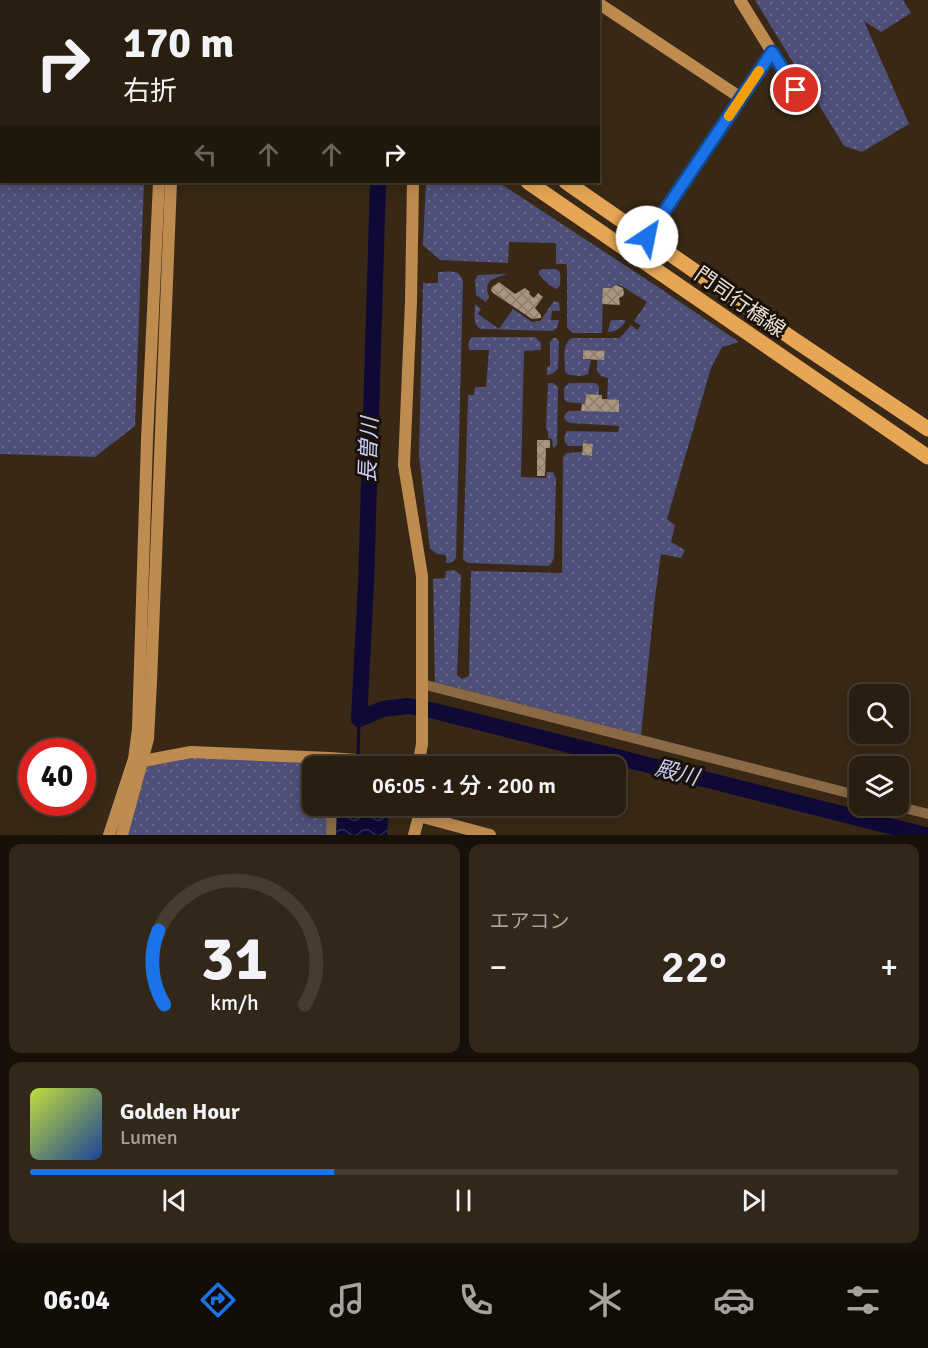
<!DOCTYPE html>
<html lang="ja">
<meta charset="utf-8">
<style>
body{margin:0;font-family:Signika,"Noto Sans JP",sans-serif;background:#322719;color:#f1f3f6;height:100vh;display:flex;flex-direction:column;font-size:22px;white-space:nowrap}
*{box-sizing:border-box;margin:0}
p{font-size:20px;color:#a5a29f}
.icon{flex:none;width:33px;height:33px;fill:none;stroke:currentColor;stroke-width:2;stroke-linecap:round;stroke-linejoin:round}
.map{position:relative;height:835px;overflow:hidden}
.details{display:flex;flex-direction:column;gap:9px;padding:9px;background:#171009;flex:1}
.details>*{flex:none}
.top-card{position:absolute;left:0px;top:0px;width:600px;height:183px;box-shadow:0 3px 15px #0003,0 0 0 2px #463c30;background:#2a1e10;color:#f1f3f6;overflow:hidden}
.fabs{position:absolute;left:849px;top:684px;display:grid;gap:12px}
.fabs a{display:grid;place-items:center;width:60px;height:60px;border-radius:12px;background:#2a1e10;box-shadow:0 3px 15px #0003,0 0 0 2px #463c30;font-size:30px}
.speed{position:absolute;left:18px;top:738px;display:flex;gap:12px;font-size:30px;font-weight:700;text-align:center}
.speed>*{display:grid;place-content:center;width:78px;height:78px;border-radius:50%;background:#2a1e10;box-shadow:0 3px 15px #0003,0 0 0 2px #463c30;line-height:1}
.speed .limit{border:9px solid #d22;background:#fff;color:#111}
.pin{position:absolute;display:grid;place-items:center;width:51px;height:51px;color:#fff;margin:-26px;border:3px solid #fff;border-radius:50%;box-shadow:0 2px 6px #0007}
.me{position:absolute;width:66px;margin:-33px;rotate:34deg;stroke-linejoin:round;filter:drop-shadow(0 0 4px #0008)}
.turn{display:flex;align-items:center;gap:21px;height:126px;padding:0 24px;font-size:27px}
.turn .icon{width:78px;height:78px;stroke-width:2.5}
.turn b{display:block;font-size:42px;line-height:51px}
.lanes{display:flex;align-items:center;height:57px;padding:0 24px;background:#0003;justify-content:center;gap:30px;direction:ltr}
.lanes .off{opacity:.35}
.big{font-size:45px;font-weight:600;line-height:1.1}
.details .widget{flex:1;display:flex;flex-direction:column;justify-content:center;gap:9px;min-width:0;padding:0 21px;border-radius:12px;background:#322719}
.details .dial{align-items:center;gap:0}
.dial svg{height:156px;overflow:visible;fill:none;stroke:#463c30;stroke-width:7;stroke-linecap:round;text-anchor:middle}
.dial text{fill:#f1f3f6;stroke:none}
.song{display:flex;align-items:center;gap:18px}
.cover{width:72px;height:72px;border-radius:9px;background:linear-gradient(135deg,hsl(70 70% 55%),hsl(220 70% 35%))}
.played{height:6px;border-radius:3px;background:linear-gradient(90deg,#1a73e8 35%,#463c30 35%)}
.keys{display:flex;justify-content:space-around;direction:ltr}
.heat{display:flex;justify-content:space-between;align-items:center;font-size:33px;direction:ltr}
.details .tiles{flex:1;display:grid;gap:9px;grid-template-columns:1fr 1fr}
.widget:last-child{grid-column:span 2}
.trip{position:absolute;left:302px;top:756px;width:324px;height:60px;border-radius:12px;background:#2a1e10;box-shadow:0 3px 15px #0003,0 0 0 2px #463c30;font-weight:600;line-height:60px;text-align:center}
.tabs{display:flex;height:96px;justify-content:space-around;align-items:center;background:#110c06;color:#a5a29f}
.tabs .icon{width:42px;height:42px}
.tabs .selected{color:#1a73e8}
.tabs b{font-size:27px;color:#f1f3f6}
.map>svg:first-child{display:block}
.grass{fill:url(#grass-dots)}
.pitch{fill:#4d4f78}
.water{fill:url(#water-waves)}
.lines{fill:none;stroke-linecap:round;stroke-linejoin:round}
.stream{stroke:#0f0938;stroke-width:3}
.river{stroke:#0f0938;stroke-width:16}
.building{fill:url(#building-cross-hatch)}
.street{stroke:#896a45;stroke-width:10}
.secondary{stroke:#be8c4f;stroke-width:12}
.primary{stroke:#e7a655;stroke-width:15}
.route-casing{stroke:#114b97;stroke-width:15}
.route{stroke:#1a73e8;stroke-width:10}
.slow{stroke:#f59e0b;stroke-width:10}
.labels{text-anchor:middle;stroke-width:6;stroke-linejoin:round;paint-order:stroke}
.street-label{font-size:21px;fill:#ebe1d5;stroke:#1a120a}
.water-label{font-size:22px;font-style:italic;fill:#c8ccfe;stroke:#1a120a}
</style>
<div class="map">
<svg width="928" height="835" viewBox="0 0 928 835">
<defs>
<pattern id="grass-dots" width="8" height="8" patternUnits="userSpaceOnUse" patternTransform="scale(1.5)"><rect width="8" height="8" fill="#4d4f78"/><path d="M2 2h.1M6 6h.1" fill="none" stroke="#67688a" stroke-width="1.8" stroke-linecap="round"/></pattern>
<pattern id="water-waves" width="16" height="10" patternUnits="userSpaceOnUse" patternTransform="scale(1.5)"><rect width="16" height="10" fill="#0f0938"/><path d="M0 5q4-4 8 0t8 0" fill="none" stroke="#322d54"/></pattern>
<pattern id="building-cross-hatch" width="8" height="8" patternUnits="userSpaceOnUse" patternTransform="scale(1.5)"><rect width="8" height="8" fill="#aa9680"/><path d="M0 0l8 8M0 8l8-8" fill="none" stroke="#8c7d6d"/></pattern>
</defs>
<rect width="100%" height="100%" fill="#382815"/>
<g class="grass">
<path d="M755,0h148l8,13 -30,19 -17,-11 45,103 -47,28 -18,-6z"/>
<path d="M0,153h1l1,29h142l-9,244 -40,31 -95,-3z"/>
<path d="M426,182h72l160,105 81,55 -17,5 -11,21 -44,151 8,6 -4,17 14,8 -4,8 -20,-4 -6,43 -14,138 -206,-53 -2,-103 12,-1 1,-7 8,-1 7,5 -4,100 5,4 7,-3 2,-105 91,2 1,-116 4,-4 15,-1v3l10,1 1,-12 -10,-1 -1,3h-14c-5,-6 -5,-8 -1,-15l51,1 1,-6 -48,-3 -5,-2 -2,-4 2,-4 3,-2h50v-11h-12l1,-22 -7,-2 -4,-5v-11h7v-9l-20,-1 -1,9 8,1 -3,14c-5,3 -15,2 -21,0l-2,-3c0,-11 -4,-27 7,-33h48l11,-13 6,5 4,-4 -7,-5 13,-19 -27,-17h-7l-1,3h-9l-1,45h-29l-4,-3 -2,-4v-60l-1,-2h-10v-21l-47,-1 -1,21 -68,-3 -17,-15z"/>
<path d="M542,269h14l4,3c0,6 2,13 -3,17 -6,-2 -14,-9 -18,-15v-3z"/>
<path d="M438,272c12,0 22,-4 25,10l-7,275c-2,5 -5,6 -10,6v-8l-9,-1 -6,-5h-1l-11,-93 4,-173h15z"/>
<path d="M507,274c-14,5 -24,5 -18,23l-3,5 -10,-7 -1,-15 3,-5z"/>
<path d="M554,301l5,2 1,8h-8l-1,9h8l-2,8 -5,3 -71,-2c-9,-4 -6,-16 -6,-25l6,5 -3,5 21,15 14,-20 19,13 8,-1z"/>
<path d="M612,320h11l3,1c-6,7 -9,11 -18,11l2,-10z"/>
<path d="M474,337h61l6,6v7l-17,1 -3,126 25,1 1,-6h6l3,7 -2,79 -3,6 -3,2 -80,-3 -5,-4 5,-164h6l1,-8h11l3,-37h-20c-1,-6 -1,-11 5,-13z"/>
<path d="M553,338h3l3,3 -1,28 -6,5 -5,1v-8l3,-1v-24z"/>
<path d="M548,383h5l5,4 -1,58 -4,3 -1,-9 -4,-1v-6l-2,-4z"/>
<path d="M569,383h26l4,3v9l-13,-1 -1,10 -18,-2 -3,-3v-11z"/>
<path d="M191,752l139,6v8h-18v40h20l-1,29h-210l22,-74z"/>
</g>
<path class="pitch" d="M0,0h96v1l-94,1 -1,126 -1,-1z"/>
<path class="water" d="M332,806h57l-2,29h-56z"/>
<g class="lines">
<path class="stream" d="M358,756l1,-37"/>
<g class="river">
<path d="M385,0v2"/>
<path d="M378,182l-12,402 -7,135 24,-10 25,-3 27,5 490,124"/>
</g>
</g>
<g class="building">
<path d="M499,282l16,12 10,-6 5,4 -1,2 5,4 4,-5 5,4 -8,11 6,7v3l-9,1 -39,-26 -2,-3 1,-3z"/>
<path d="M616,285l7,3 1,5 -1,3 -4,2 1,7 -18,-1 1,-16h9l1,-2z"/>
<path d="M583,350l22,1 -1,9 -21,-1z"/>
<path d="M586,394l16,1v4l17,1v12l-38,-1 1,-7h3z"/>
<path d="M537,440h13v8h-4l-1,28h-8z"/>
<path d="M583,443l10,1 -1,12 -10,-1z"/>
</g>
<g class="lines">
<g class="street">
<path d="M422,684l438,112"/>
<path d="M896,806l32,8"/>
<path d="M331,835l1,-29"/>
</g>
<g class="secondary">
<path d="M167,2v-2"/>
<path d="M178,2v-2"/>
<path d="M598,3l143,95"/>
<path d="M772,52l24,38"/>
<path d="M413,182l-2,120 -7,163 18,111v168l-4,22"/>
<path d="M647,237l125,-185 -32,-52"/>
<path d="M138,760l5,1 48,-9 139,6 67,5 21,3"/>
<path d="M419,816l71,19"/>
<path d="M109,835l25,-76 4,-30 9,-289 12,-258"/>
<path d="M122,835l26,-96 3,-57 20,-500"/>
<path d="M414,835l5,-19 -1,-10"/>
</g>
<g class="primary">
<path d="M222,0l2,2"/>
<path d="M271,0l3,2"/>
<path d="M418,2v-2"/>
<path d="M528,182l400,275"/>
<path d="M566,182l230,159 132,88"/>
</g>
</g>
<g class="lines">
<g class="route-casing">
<path id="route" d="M647,237l125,-185 24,38"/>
</g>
<use href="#route" class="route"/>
<path class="slow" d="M729,116l30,-45"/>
</g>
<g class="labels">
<g class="street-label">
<text transform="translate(740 302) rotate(35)" y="7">門司行橋線</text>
</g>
<g class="water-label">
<text transform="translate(368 450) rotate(-88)" y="8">長曽川</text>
<text transform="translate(677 772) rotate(14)" y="8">殿川</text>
</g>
</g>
</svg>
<div class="fabs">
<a><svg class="icon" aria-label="search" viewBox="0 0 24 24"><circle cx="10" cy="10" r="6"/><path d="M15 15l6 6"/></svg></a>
<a><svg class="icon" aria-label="layers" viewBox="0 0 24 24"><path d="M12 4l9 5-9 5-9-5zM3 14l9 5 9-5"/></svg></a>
</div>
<div class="speed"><div class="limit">40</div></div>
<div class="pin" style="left:796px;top:90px;background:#d93025"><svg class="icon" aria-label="arrive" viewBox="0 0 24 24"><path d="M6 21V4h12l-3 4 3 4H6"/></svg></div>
<svg class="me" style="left:647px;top:237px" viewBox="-20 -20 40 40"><circle r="19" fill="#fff"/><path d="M0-13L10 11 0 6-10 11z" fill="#1a73e8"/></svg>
<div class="trip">06:05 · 1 分 · 200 m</div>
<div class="top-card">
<div class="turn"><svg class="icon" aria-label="right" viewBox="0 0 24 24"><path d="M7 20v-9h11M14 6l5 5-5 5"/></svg><div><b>170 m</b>右折</div></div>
<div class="lanes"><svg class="icon off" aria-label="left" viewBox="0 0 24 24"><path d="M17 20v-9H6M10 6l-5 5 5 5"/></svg><svg class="icon off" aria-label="ahead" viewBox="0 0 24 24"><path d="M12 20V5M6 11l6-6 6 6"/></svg><svg class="icon off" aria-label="ahead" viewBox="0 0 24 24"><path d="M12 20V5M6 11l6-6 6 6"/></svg><svg class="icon" aria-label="right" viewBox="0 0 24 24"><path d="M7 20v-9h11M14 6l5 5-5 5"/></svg></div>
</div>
</div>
<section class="details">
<div class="tiles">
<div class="widget dial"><svg viewBox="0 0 100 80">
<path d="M14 69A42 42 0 1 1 86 69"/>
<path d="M14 69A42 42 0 0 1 11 31" stroke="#1a73e8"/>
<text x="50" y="56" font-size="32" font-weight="700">31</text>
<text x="50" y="72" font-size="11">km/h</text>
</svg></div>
<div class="widget"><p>エアコン</p>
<div class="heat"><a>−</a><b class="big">22°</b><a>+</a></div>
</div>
<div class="widget">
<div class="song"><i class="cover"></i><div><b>Golden Hour</b><p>Lumen</p></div></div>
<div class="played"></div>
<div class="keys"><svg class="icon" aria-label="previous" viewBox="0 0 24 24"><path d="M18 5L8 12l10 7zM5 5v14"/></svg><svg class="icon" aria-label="pause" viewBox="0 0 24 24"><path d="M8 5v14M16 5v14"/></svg><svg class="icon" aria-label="next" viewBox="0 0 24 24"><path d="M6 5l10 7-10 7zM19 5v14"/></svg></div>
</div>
</div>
</section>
<nav class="tabs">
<b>06:04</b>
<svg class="icon selected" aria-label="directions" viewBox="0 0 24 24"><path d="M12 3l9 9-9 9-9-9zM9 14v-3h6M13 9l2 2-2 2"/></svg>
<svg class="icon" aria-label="music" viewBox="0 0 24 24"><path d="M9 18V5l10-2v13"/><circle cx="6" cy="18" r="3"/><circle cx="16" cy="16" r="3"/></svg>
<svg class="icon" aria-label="phone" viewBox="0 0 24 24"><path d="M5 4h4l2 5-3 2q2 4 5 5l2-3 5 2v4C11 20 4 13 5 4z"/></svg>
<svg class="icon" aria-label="climate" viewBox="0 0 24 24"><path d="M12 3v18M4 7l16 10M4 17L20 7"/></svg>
<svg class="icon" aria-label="car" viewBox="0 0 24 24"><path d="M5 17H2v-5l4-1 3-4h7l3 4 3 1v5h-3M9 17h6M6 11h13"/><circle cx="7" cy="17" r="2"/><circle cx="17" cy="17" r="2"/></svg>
<svg class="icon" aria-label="filters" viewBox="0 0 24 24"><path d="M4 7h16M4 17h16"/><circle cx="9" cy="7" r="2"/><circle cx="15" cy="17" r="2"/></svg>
</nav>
